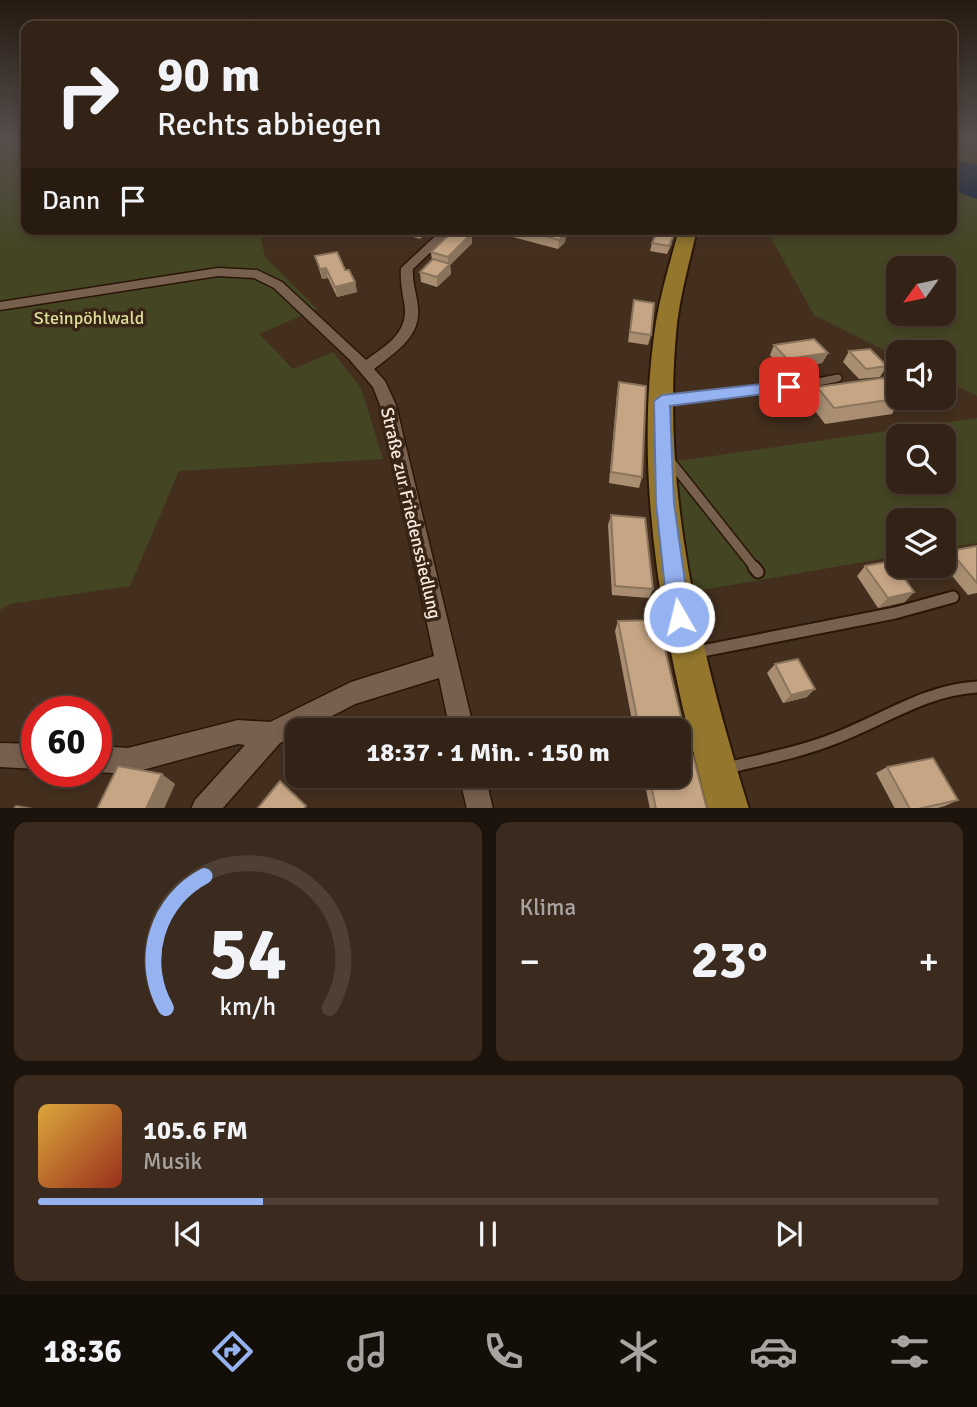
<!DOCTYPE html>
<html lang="de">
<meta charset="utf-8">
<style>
body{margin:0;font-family:Signika,sans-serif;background:#3b2b1f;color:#f1f3f6;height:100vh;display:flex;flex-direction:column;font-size:26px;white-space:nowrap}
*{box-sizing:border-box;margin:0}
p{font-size:23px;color:#a9a4a1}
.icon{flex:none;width:38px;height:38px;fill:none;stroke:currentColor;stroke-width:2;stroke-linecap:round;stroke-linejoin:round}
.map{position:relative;height:808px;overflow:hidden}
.drawer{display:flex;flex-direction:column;gap:14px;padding:14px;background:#1c130c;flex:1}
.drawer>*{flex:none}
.guide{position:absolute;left:21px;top:21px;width:936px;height:214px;border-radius:14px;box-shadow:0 4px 10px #0003,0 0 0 2px #4e4035;background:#332316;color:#f1f3f6;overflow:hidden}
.needle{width:46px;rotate:237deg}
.buttons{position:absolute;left:886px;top:256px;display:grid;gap:14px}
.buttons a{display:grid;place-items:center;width:70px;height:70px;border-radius:14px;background:#332316;box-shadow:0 4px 10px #0003,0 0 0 2px #4e4035;font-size:35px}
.speed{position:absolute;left:21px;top:696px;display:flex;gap:14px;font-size:35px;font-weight:700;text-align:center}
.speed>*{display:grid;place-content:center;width:91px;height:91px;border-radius:50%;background:#332316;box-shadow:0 4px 10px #0003,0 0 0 2px #4e4035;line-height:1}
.speed .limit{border:10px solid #d22;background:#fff;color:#111}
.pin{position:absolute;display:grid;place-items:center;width:60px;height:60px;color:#fff;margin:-30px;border-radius:14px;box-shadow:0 4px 10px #0006}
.me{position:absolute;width:77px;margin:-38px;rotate:352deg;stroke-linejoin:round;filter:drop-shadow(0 0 5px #0008)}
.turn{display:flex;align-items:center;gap:24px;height:147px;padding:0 21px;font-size:32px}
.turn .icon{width:91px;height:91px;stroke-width:2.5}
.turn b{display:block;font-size:49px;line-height:60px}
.then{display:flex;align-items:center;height:66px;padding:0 21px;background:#0003;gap:14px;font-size:26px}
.big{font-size:52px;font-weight:800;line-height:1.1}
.drawer .widget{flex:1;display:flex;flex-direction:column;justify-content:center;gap:10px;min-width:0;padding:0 24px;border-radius:14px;background:#3b2b1f}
.drawer .dial{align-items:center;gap:0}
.dial svg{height:182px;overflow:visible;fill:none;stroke:#4e4035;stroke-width:7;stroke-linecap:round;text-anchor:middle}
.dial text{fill:#f1f3f6;stroke:none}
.song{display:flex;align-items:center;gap:21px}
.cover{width:84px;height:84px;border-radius:10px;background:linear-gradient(135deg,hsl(40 70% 55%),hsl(10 70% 35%))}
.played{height:7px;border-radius:4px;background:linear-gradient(90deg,#95b2f1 25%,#4e4035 25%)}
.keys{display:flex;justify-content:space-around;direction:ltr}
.heat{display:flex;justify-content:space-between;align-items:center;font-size:38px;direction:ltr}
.drawer .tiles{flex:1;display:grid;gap:14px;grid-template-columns:1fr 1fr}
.widget:last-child{grid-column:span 2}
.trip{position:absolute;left:285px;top:718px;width:406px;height:70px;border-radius:14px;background:#332316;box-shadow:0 4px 10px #0003,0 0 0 2px #4e4035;font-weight:800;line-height:70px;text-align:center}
.menu{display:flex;height:112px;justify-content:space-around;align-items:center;background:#140e09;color:#a9a4a1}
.menu .icon{width:49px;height:49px}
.menu .on{color:#95b2f1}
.menu b{font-size:32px;color:#f1f3f6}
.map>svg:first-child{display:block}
.green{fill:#444523;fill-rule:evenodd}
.water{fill:#10223e}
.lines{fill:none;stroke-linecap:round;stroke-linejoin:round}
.lane-far2-casing{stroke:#291607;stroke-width:10}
.lane-far1-casing{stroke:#291607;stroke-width:12}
.lane-casing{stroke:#291607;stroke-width:15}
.street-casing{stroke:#291607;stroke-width:3}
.primary-casing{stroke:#291607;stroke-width:4}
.lane-far2{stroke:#78604f;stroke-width:7}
.lane-far1{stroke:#78604f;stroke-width:9}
.lane{stroke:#78604f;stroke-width:11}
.street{fill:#78604f;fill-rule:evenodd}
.primary{fill:#94772d;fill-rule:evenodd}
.wall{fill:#a98e72}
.shaded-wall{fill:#8a745c}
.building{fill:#c5a584;stroke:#8a745c;stroke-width:2}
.route{fill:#95b2f1;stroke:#61749d;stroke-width:2}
.labels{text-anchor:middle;stroke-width:7;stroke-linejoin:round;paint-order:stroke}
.park-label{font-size:18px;fill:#dbde99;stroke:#392515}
.street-label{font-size:18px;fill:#f5e8dd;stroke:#392515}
</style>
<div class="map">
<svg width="977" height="809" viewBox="0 0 977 809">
<rect width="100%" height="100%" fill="#442f1e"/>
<g class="green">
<path d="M0,139h26v90h233l6,28 52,52 -58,25 34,35 40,-17 28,36 22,71 -204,12 -49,115 -121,18 -9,6z"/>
<path d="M952,140l25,19v237l-34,-17v-27h-45v5l-84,-42 -48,-86h186zM898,268h45v45h-45z"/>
<path d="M977,418v125l-34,5v-28h-45v36l-207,36 -20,-130zM898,436h45v45h-45z"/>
</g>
<path class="water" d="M952,159l25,6v34l-25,-9z"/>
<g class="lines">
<g class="lane-far2-casing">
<path id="lane-far2" d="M803,385l35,-7"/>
</g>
<g class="lane-far1-casing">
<g id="lane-far1">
<path d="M665,401l151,-18"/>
<path d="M671,462l84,106"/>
</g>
</g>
<g class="lane-casing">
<g id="lane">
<path d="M754,567l4,5"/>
<path d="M697,652l198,-39 58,-16"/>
<path d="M727,768c37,-9 74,-16 109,-30 47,-18 89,-48 141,-51"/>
</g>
</g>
<g class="street-casing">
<g id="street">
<path d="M443,229h12l-42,40c-1,14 4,25 5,39 3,29 -24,45 -44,61l11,12 11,24 78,325h-24l-11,-52 -84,26 -50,26h-7v4l-18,9 -58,66h-31l4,-9 50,-55 -7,-1 -110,30 -32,-2v-26l32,2 110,-28 32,2 81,-40 83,-26 -54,-251 -7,-18 -24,-28 -75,-71 -20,-10 -36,-2 -218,34v-8l218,-34 39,2 25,12 84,78c21,-15 44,-28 38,-58 -2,-12 -4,-22 -3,-34z"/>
<path d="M0,743l37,1v25l-37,-2z"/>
<path d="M459,775h26l8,34h-26z"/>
</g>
</g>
<g class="primary-casing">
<path id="primary" d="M679,229h18c-7,31 -16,62 -20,94 -17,166 23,328 72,486h-41c-42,-159 -77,-323 -52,-487 5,-31 15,-62 23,-93z"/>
</g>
<use href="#lane-far2" class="lane-far2"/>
<use href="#lane-far1" class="lane-far1"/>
<use href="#lane" class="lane"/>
<use href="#street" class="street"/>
<use href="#primary" class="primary"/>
</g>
<g class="wall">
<path d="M403,229h27l-10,10 -17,-5z"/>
<path d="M468,229h86l12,4 -1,9 -7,7 -72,-19 -3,4 -15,-4z"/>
<path d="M559,229h17l-4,5z"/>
<path d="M472,243l-22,22 1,9 -14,13 -16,-5 -1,-10 12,-11 -1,-9z"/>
<path d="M652,243h20l-5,11 -17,-3z"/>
<path d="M315,256l30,14 10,12 2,10 -20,5 -9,-19 -6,1z"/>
<path d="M634,300l17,35 -3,10 -20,-3z"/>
<path d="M774,345l54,8 -6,10 -40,7 -12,-15z"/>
<path d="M849,351l38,15 -7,11 -21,2 -16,-17z"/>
<path d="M619,382l23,95 -3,11 -30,-5 8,-90z"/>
<path d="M817,387l85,11 -10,16 -67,10 -16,-21z"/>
<path d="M611,515l42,74 -4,9 -37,-3 -4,-70z"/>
<path d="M977,546v47l-9,2 -25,-30v-7l7,-7z"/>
<path d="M865,566l40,36 -27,6 -21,-32z"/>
<path d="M618,621l63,96 -5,7 -43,2 -18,-95z"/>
<path d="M775,664l32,33 -24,6 -16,-30z"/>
<path d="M887,767l71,33 -13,6 -11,3h-39l-19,-36z"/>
<path d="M643,775h36l28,34h-57z"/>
</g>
<g class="shaded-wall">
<path d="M421,229h9l-10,10 -1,-8z"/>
<path d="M472,233v10l-22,22 1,9 -14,13v-10l11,-11v-9z"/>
<path d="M566,233l-1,9 -7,7 1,-9z"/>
<path d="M326,268l2,10 -6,1 -2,-10z"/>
<path d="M355,282l2,10 -20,5 -2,-10z"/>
<path d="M828,353l-6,10 -40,7 5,-11z"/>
<path d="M914,592l-9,10 -27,6 10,-10z"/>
<path d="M815,689l-8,8 -24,6 8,-8z"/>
<path d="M162,774l13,10 -11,25h-18z"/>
</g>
<g class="building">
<path d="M455,229l17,4 -24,24 -17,-5z"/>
<path d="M518,229h36l12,4 -7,7z"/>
<path d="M658,229h15l1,6 -5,11 -17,-3z"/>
<path d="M337,252l8,18h4l6,12 -20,5 -9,-19 -6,1 -5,-13z"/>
<path d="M433,259l17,5 -13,13 -17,-5z"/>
<path d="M634,300l20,3 -3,32 -21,-3z"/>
<path d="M814,339l14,14 -41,6 -13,-14z"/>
<path d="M870,349l17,17 -21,3 -17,-18z"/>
<path d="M883,378l15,16v3l4,1 -68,10 -17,-21z"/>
<path d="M619,382l27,4 -4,91 -31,-5z"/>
<path d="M611,515l34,3 8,71 -38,-3z"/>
<path d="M977,546v37l-27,-32z"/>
<path d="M892,561l22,31 -26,6 -23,-32z"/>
<path d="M658,620l23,97 -44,1 -19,-97z"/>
<path d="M798,659l17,30 -24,6 -16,-31z"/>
<path d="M693,756l14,53h-51l-7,-34h30v-17z"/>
<path d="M933,758l25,42 -40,9h-8l-23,-42z"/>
<path d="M118,766l44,8 -16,35h-49z"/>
<path d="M280,781l26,25 -2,3h-47z"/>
<path d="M16,806l17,3h-19z"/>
</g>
<linearGradient id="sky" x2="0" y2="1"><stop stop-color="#251a10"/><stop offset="0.55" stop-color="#564d4c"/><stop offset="1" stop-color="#564d4c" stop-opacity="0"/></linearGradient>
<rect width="977" height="252" fill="url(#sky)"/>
<path class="route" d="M789,381l6,2 2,4 -2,3 -125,16 4,97 16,114 -3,7 -8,3 -8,-3 -3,-7 -12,-114 -2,-102 8,-6z"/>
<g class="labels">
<g class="park-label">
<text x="89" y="324">Steinpöhlwald</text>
</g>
<g class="street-label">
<text transform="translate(411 513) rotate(77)" y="6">Straße zur Friedenssiedlung</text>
</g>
</g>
</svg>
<div class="buttons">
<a><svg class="needle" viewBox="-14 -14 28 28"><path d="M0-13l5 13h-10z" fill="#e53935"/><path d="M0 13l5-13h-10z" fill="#a9a4a1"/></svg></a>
<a><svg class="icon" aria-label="sound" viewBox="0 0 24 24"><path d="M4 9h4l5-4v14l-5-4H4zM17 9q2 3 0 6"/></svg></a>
<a><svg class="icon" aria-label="search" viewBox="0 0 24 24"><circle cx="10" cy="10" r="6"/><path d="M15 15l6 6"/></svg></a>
<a><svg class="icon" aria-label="layers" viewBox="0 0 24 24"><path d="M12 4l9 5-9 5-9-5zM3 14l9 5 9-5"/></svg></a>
</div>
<div class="speed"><div class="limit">60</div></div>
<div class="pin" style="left:789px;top:387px;background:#d93025"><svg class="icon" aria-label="arrive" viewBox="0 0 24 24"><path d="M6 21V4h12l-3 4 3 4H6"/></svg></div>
<svg class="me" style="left:679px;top:617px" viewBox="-20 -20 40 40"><circle r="17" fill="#95b2f1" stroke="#fff" stroke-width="3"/><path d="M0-11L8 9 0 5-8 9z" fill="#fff"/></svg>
<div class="trip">18:37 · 1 Min. · 150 m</div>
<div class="guide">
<div class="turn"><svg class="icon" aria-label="right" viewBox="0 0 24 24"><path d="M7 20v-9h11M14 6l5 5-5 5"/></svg><div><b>90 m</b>Rechts abbiegen</div></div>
<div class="then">Dann<svg class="icon" aria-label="arrive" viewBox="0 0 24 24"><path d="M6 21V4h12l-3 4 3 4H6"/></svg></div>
</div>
</div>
<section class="drawer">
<div class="tiles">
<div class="widget dial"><svg viewBox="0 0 100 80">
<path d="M14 69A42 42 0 1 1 86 69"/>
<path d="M14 69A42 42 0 0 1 31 11" stroke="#95b2f1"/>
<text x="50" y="56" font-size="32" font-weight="700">54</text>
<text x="50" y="72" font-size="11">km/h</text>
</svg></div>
<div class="widget"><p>Klima</p>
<div class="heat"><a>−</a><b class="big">23°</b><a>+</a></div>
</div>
<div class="widget">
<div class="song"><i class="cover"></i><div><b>105.6 FM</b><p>Musik</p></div></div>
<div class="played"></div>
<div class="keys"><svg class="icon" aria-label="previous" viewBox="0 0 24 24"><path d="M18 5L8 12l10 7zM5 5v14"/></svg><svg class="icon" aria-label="pause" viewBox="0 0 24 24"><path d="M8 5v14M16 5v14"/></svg><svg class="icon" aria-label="next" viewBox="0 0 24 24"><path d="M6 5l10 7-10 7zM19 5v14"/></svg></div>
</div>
</div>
</section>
<nav class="menu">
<b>18:36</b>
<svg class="icon on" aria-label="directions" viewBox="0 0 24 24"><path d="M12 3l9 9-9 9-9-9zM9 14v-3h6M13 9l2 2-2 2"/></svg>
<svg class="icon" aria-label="music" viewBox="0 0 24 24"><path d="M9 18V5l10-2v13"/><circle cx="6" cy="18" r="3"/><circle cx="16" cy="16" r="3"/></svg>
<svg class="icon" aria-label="phone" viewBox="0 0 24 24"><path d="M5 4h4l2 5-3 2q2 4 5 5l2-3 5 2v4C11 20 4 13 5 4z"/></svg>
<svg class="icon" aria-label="climate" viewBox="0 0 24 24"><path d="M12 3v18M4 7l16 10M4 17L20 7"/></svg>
<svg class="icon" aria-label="car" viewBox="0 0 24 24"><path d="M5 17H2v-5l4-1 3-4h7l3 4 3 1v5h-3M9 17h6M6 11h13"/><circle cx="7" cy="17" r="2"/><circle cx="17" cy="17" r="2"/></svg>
<svg class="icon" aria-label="filters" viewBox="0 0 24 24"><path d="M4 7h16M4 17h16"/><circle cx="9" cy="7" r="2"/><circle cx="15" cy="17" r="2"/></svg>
</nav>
